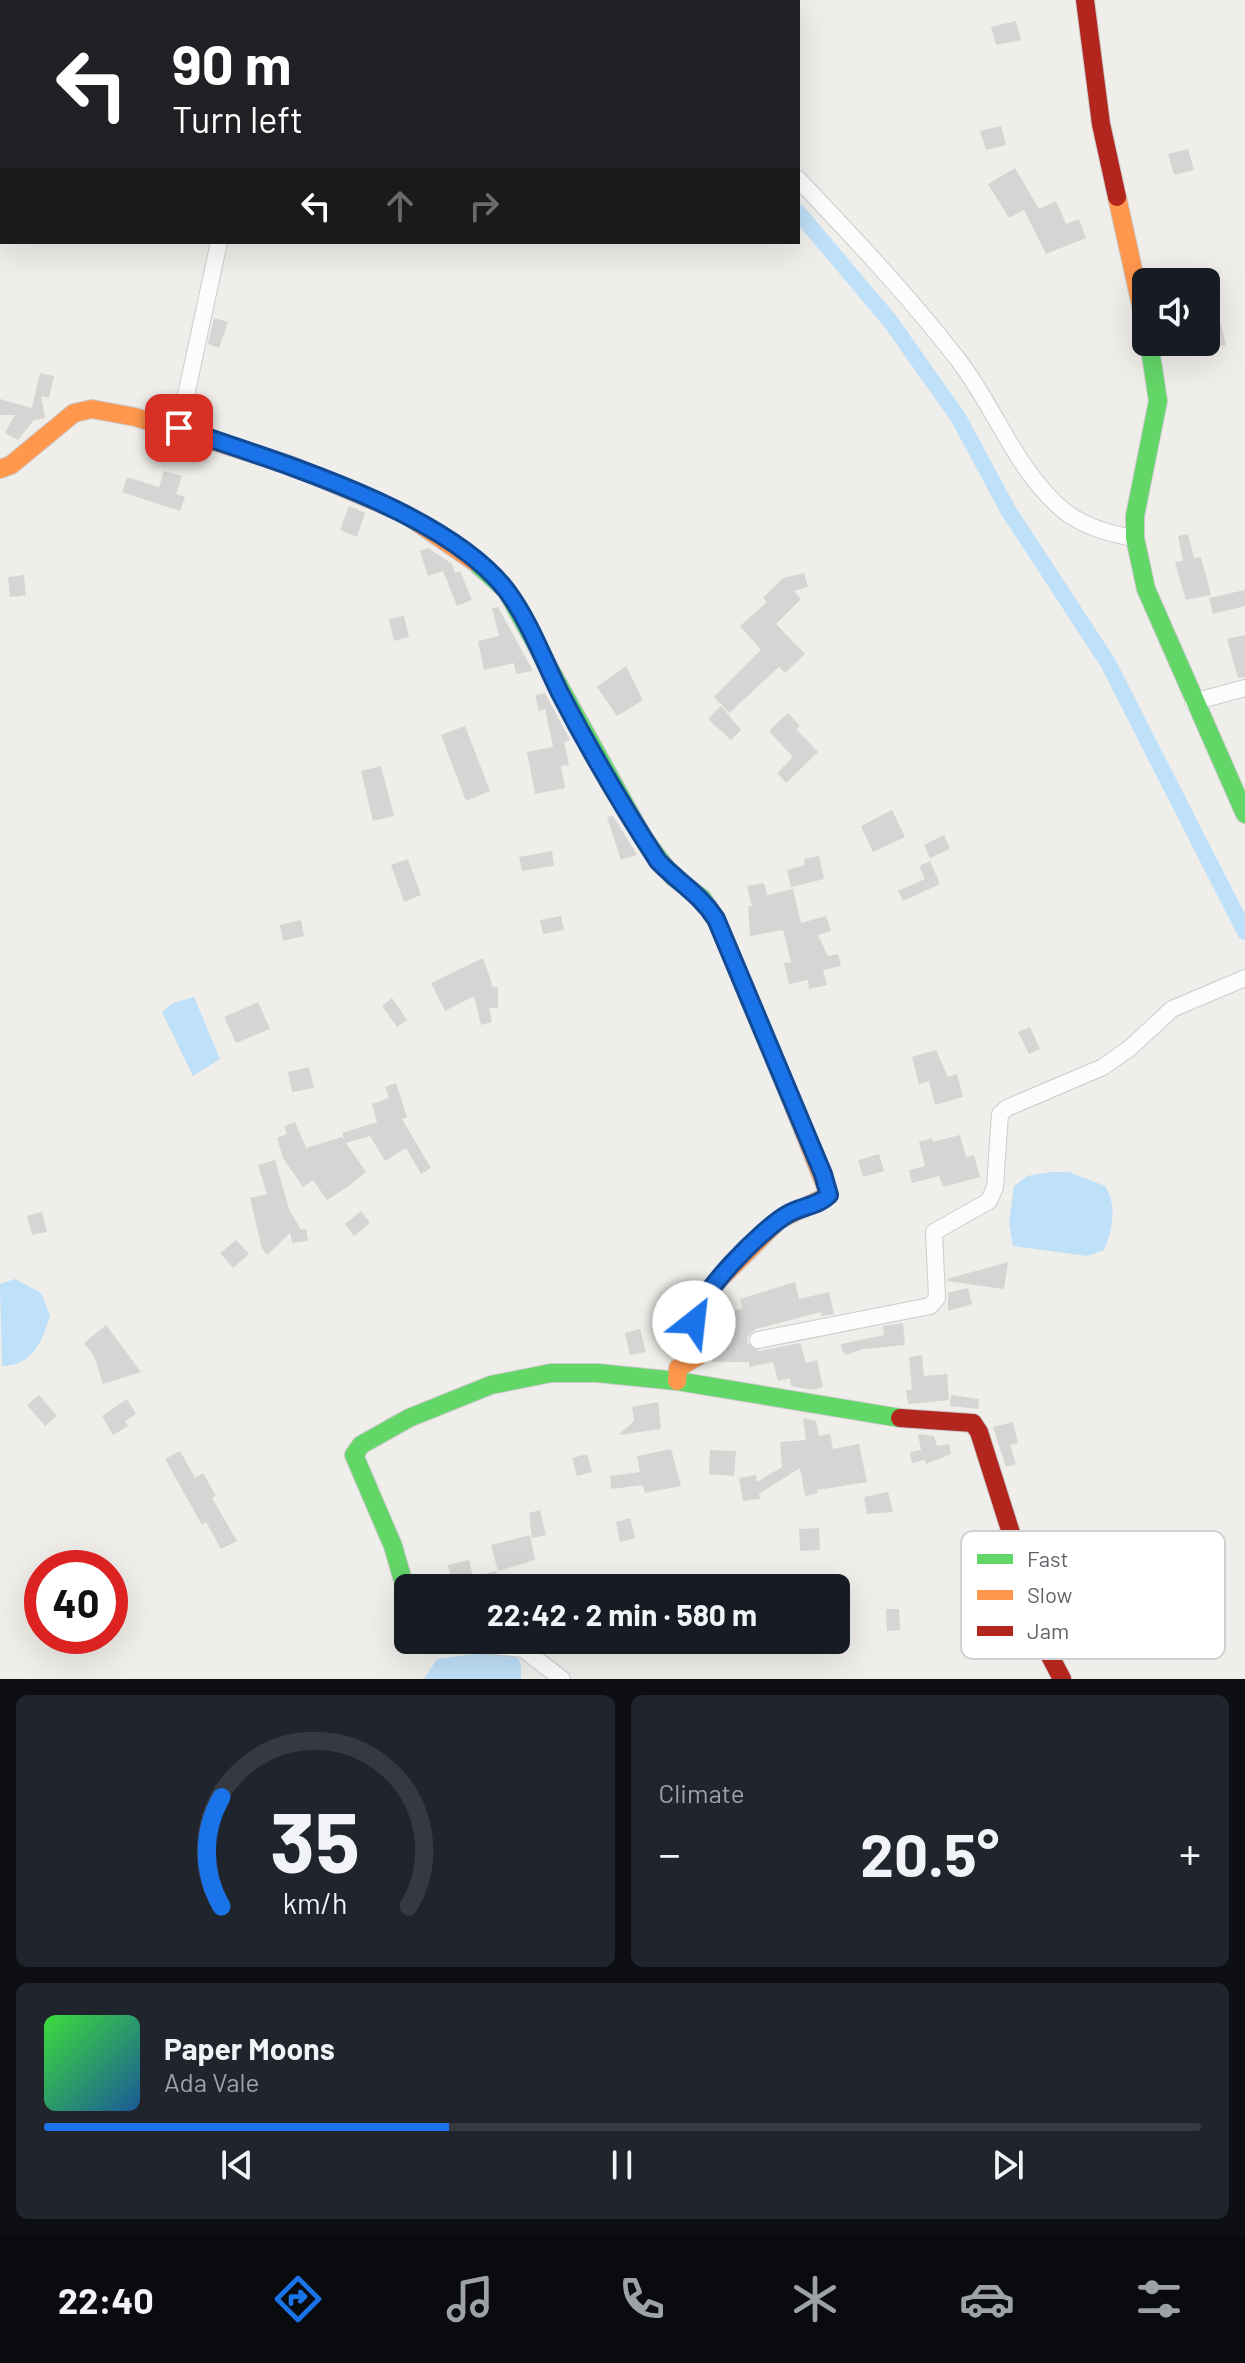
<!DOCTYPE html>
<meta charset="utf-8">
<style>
body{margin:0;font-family:Barlow,sans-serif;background:#20242c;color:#f1f3f6;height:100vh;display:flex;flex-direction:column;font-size:30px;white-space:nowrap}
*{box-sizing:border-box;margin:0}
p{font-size:26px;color:#9ea1a6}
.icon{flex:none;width:44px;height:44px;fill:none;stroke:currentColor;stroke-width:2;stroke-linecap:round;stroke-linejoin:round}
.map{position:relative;height:1679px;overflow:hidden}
.drawer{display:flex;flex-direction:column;gap:16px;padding:16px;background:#0d0f14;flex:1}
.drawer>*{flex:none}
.hud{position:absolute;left:0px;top:0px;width:800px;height:244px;box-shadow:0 8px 32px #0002;background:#202124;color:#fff;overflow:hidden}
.controls{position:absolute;left:1132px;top:268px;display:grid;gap:16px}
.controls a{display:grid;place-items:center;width:88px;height:88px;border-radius:12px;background:#171b24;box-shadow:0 8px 32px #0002;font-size:40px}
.speed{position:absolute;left:24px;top:1550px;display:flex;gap:16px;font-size:40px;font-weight:700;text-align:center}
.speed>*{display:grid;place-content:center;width:104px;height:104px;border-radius:50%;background:#171b24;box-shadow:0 8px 32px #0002;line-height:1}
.speed .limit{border:12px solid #d22;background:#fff;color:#111}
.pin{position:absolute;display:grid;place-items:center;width:68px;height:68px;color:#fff;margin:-34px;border-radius:16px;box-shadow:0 4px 12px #0006}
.me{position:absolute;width:88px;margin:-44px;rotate:29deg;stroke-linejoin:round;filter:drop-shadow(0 0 6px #0008)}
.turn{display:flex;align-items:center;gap:28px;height:168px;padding:0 40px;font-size:36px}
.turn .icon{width:104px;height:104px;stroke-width:2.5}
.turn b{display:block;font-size:56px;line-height:68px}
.lanes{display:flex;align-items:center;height:76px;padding:0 40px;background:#0003;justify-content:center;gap:40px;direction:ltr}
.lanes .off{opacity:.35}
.big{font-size:60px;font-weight:700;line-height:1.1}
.drawer .widget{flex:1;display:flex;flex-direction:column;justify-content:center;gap:12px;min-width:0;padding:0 28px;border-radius:12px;background:#20242c}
.drawer .dial{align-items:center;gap:0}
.dial svg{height:208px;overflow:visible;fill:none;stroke:#363941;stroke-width:7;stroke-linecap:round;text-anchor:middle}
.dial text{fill:#f1f3f6;stroke:none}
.song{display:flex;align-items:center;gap:24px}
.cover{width:96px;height:96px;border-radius:12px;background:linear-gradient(135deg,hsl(120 70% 55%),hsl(210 70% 35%))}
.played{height:8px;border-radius:4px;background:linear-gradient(90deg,#1a73e8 35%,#363941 35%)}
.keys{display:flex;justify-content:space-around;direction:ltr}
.heat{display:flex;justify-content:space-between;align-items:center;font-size:44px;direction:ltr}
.drawer .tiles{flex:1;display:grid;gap:16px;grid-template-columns:1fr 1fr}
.widget:last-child{grid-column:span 2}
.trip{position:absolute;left:394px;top:1574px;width:456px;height:80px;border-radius:12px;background:#171b24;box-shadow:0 8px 32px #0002;font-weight:700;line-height:80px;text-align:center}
.dock{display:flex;height:128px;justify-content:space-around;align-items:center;background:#090b0e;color:#9ea1a6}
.dock .icon{width:56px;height:56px}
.dock .current{color:#1a73e8}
.dock b{font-size:36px;color:#f1f3f6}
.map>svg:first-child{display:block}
.water{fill:#bfe0f9}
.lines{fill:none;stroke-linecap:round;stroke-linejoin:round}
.canal{stroke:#bfe0f9;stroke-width:16}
.building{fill:#d6d5d3}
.street-casing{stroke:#cbcccc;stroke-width:18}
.fast-casing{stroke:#cacacb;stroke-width:20}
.slow-casing{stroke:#cacacb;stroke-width:20}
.jam-casing{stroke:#cacacb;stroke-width:20}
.street{stroke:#fdfcfc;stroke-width:16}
.fast{stroke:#63d668;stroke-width:18}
.slow{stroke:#ff974d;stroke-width:18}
.jam{stroke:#b3261e;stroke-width:18}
.route-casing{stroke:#114b97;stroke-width:20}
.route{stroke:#1a73e8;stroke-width:14}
.key{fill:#fff;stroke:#cfd0d2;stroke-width:2}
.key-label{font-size:22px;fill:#5f6368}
</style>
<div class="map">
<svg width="1245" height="1679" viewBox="0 0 1245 1679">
<rect width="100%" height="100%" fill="#efeeea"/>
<g class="water">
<path d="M194,997l26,62 -27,17 -31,-64 11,-9z"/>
<path d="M1051,1172h18l36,14c12,19 8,44 -1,64l-17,6 -74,-10 -4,-23 5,-37 13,-10z"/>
<path d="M15,1279l26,14 9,22c-7,25 -17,51 -48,51l-2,-82z"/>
<path d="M497,1651l18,2 6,11v15h-97l13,-20z"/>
</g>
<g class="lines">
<g class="canal">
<path d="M497,0l4,2"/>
<path d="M798,212l92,109 68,96 50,93 100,153 137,269"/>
</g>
</g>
<g class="building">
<path d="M1016,21l5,19 -25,5 -5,-18z"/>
<path d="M1001,126l5,19 -20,5 -6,-19z"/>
<path d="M1188,149l6,21 -20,5 -6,-21z"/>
<path d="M1015,168l24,41 17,-8 10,23 13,-5 7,19 -40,16 -22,-44 -15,8 -21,-34z"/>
<path d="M1218,312l8,33 -14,3 -6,-33z"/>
<path d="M214,318l14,4 -9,26 -11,-4z"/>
<path d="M40,373l14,3 -5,22 -8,-2 4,22 -11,2 -16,20 -13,-7 10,-18h-15v-16l32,9z"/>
<path d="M164,471l18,5 -6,18 9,3 -5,14 -58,-19 5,-15 32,10z"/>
<path d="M349,506l16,7 -8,24 -17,-7z"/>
<path d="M1188,534l6,24 7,-1 10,38 -25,5 -11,-38 8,-1 -5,-25z"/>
<path d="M428,548l24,16 3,9 5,-2 12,29 -15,6 -14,-35 -15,5 -8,-25z"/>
<path d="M804,573l4,14 -14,4 7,8 -25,25 29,30 -20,19 -6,-6 -50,46 -15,-16 47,-47 -21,-24 27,-24 -4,-4 20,-20z"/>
<path d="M24,575l2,20 -16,2 -2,-20z"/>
<path d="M1245,590v16l-32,8 -4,-16z"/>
<path d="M498,607l35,64 -17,3 -2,-11 -30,7 -6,-29 21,-5 -7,-28z"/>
<path d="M404,616l5,21 -15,4 -5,-22z"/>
<path d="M1245,635v42l-7,1 -11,-39z"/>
<path d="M626,666l17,34 -26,16 -20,-29z"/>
<path d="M545,693l25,47 -6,2 5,23 -8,1 4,22 -30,6 -8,-42 26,-5 -8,-38 -6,2 -4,-16z"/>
<path d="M721,706l20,24 -10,10 -23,-21z"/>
<path d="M788,713l12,13 -4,3 22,23 -32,31 -9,-10 16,-16 -24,-26z"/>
<path d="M465,726l25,65 -24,10 -25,-66z"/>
<path d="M381,766l13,50 -21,5 -12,-50z"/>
<path d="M892,810l13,27 -32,15 -12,-26z"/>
<path d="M613,816l23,37v2l-15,5 -14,-43z"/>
<path d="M944,835l6,14 -20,9 -6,-13z"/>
<path d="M552,851l2,15 -32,5 -3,-14z"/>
<path d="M819,856l5,23 -33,8 -4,-17 18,-5 -1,-6z"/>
<path d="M408,859l13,36 -17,7 -13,-37z"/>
<path d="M930,861l10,23 -37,17 -5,-10 27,-12 -6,-13z"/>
<path d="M764,883l3,12 26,-6 8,34 25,-7 5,15 -13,4 10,21 10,-2 3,12 -18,4 4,15 -18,4 -1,-9 -19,4 -5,-21 7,-1 -8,-32 -33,6 -2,-30h4l-5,-20z"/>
<path d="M561,916l3,14 -21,4 -3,-14z"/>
<path d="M301,920l3,16 -21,5 -3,-16z"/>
<path d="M483,958l10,29h5v21h-9l3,14 -11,3 -7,-29 -29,15 -14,-28z"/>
<path d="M392,998l15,22 -10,7 -15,-21z"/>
<path d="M258,1002l12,27 -34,14 -12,-26z"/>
<path d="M1030,1027l10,22 -11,5 -11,-22z"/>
<path d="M936,1050l12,27 9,-3 6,23 -28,8 -6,-24 -10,3 -7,-27z"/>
<path d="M309,1067l5,21 -22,4 -4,-20z"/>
<path d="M396,1083l11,34 -5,2 29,49 -10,6 -15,-26 -21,13 -15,-25 -24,7 20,29 -20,16 -19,12 -14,-20 -10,7 -20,-29 -6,-20 10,-4 -3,-8 11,-4 11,26 36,-11 3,4 -3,-8 35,-11 -5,-18 17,-6 -4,-11z"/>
<path d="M960,1135l6,22 8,-2 6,22 -37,10 -4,-11 -27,7 -3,-13 16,-4 -6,-24 13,-4 1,4z"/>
<path d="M879,1154l5,17 -21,6 -5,-17z"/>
<path d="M275,1160l14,49 12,21 5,-1 2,12 -16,2 -2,-10 -23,22 -5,-6 -12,-51 17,-4 -9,-29z"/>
<path d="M361,1211l9,12 -16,13 -9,-12z"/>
<path d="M42,1212l5,20 -15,3 -5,-19z"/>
<path d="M236,1240l13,14 -16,14 -13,-15z"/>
<path d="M1008,1262l-4,27 -57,-8v-2z"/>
<path d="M795,1282l4,17 30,-7 5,22 -13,2v-4l-65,17 -8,7 -1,7 12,8 41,-8 6,20 11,-3 6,27 -10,3 -22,-4 -1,-8 -12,3 -5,-19 -24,5v-5h-37l-3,-39 3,-10 30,-4 -2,-10z"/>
<path d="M968,1288l4,16 -24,7v-18z"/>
<path d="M682,1306l-3,17 3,25 -14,9 -2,-22 9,-1 -6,-26z"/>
<path d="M903,1323l2,22 -42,4 -17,6 -4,-4 -1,-7 43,-9 -1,-9z"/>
<path d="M106,1325l35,47 -38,12 -9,-28 -10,-13z"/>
<path d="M640,1329l6,23 -16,3 -5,-22z"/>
<path d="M922,1355l2,21 23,-2 2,26 -41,4 -2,-14h6l-3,-33z"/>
<path d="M39,1395l18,21 -12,10 -18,-21z"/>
<path d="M951,1395l28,4 -1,10 -28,-3z"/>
<path d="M127,1399l9,15 -11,7 3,5 -15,9 -11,-19z"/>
<path d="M658,1402l3,27 -43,6 16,-14 -2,-14z"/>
<path d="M803,1418l13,3 3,15 11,-2 3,15 26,-5 8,38 -50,8 1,3 -13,3 -5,-28 -41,26 1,5 -17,2 -4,-23 17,-3 1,7 25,-15 -2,-25 26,-2z"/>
<path d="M1013,1422l5,21 -8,2 6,19 -10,3 -13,-40z"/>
<path d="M918,1434l16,2 3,10 12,-2 2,10 -25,10 -1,-4 -13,3 -2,-11 11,-2z"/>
<path d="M671,1449l10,37 -36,7 -2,-8 -32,4 -1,-13 30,-4 -3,-16z"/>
<path d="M710,1450l26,1 -2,25 -25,-2z"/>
<path d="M180,1451l15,27 8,-5 13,23 -4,2 25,43 -16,8 -15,-27 -4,3 -37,-66z"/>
<path d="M587,1454l5,18 -15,4 -5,-18z"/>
<path d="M888,1492l5,20 -26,2 -3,-17z"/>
<path d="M540,1510l6,25 -14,3 -3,-25z"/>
<path d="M630,1518l5,20 -15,4 -4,-20z"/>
<path d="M819,1528l1,22 -20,1 -1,-22z"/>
<path d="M530,1535l5,25 -37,11 -7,-26z"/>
<path d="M469,1560l4,17 23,-6 3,15 -55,2v-4l8,-2 -4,-17z"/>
<path d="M603,1577l1,11h-34l-1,-9z"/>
<path d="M886,1609h13l1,21 -13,1z"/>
</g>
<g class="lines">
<g class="street-casing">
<g id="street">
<path d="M619,0l1,2"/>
<path d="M285,2l1,-2"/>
<path d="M798,179c55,58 112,118 161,182 37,48 56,108 104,149 21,17 46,24 72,28"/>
<path d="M179,428l40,-186"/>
<path d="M1193,702l52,-14"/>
<path d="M758,1340l172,-34 7,-8 -3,-66 55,-31 6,-14 5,-73 7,-6 96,-41 27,-19 42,-39 73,-31"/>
<path d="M431,1640l92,9 39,30"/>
</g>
</g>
<g class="fast-casing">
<g id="fast">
<path d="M1149,342l9,59 -23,115v22l11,51 99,225"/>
<path d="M475,562l31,28 138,249 29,38 29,21 14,21 74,178"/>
<path d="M408,1598l-15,-52 -39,-91 7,-10 48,-27 82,-33 60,-12h46l80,8 223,37"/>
</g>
</g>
<g class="slow-casing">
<g id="slow">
<path d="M1117,197l29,131"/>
<path d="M0,469l11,-4 63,-52 18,-4 43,8 155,48 115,49 70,48"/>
<path d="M677,1381l1,-13 20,-12 -4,-38 16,-29 69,-69 50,-25 -39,-98"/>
</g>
</g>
<g class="jam-casing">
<g id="jam">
<path d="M1085,0l16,124 16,73"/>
<path d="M900,1418l73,5 6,9 71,224 12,23"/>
</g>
</g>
<use href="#street" class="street"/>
<use href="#fast" class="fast"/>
<use href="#slow" class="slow"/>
<use href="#jam" class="jam"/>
</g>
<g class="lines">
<g class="route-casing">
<path id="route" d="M179,428c95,33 266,82 328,163 23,31 36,68 53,102 30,58 63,114 98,168 20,21 42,33 58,58l107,255 6,21c-11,11 -27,11 -41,19 -24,13 -93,82 -94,108"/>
</g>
<use href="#route" class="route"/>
</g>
<rect x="961" y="1531" width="264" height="128" rx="12" class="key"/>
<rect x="977" y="1554" width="36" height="10" fill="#63d668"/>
<rect x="977" y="1590" width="36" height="10" fill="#ff974d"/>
<rect x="977" y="1626" width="36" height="10" fill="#b3261e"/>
<g class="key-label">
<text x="1027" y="1567">Fast</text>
<text x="1027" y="1603">Slow</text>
<text x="1027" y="1639">Jam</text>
</g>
</svg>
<div class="controls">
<a><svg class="icon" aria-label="sound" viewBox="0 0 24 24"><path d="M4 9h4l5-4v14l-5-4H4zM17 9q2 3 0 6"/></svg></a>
</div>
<div class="speed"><div class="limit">40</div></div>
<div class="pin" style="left:179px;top:428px;background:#d93025"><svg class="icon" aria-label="arrive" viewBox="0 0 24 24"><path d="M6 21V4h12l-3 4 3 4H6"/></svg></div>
<svg class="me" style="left:694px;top:1322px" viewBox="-20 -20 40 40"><circle r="19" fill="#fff"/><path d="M0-13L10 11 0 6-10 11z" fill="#1a73e8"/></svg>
<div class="trip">22:42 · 2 min · 580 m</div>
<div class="hud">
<div class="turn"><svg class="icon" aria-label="left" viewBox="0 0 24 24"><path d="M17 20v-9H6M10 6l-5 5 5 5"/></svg><div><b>90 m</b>Turn left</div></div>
<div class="lanes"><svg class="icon" aria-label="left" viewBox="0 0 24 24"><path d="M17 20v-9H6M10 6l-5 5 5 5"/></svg><svg class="icon off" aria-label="ahead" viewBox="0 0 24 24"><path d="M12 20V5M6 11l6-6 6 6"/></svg><svg class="icon off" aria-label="right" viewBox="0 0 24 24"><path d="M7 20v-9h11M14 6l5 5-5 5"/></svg></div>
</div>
</div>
<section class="drawer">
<div class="tiles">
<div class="widget dial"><svg viewBox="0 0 100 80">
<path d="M14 69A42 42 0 1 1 86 69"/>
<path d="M14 69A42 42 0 0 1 14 27" stroke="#1a73e8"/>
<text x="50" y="56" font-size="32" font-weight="700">35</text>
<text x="50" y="72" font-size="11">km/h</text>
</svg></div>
<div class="widget"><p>Climate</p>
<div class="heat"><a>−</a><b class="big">20.5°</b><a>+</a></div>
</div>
<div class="widget">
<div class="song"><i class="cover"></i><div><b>Paper Moons</b><p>Ada Vale</p></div></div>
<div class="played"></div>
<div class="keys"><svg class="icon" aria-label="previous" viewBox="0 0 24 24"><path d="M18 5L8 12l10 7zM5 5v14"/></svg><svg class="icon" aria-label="pause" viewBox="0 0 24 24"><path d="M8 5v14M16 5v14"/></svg><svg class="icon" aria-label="next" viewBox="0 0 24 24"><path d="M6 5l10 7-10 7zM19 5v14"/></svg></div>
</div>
</div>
</section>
<nav class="dock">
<b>22:40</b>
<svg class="icon current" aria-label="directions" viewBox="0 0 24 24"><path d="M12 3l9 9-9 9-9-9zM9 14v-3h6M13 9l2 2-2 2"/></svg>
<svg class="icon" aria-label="music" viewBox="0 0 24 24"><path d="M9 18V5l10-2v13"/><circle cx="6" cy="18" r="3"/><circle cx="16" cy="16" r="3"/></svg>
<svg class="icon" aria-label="phone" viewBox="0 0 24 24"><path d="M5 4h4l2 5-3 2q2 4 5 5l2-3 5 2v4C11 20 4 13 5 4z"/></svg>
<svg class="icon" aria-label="climate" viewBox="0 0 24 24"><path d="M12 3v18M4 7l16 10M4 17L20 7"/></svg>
<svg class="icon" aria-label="car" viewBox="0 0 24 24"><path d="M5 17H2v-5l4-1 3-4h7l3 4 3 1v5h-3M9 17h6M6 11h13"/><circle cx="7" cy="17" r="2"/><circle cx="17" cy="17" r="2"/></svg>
<svg class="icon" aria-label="filters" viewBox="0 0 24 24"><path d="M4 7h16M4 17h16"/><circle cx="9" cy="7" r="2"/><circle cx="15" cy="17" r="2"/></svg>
</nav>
